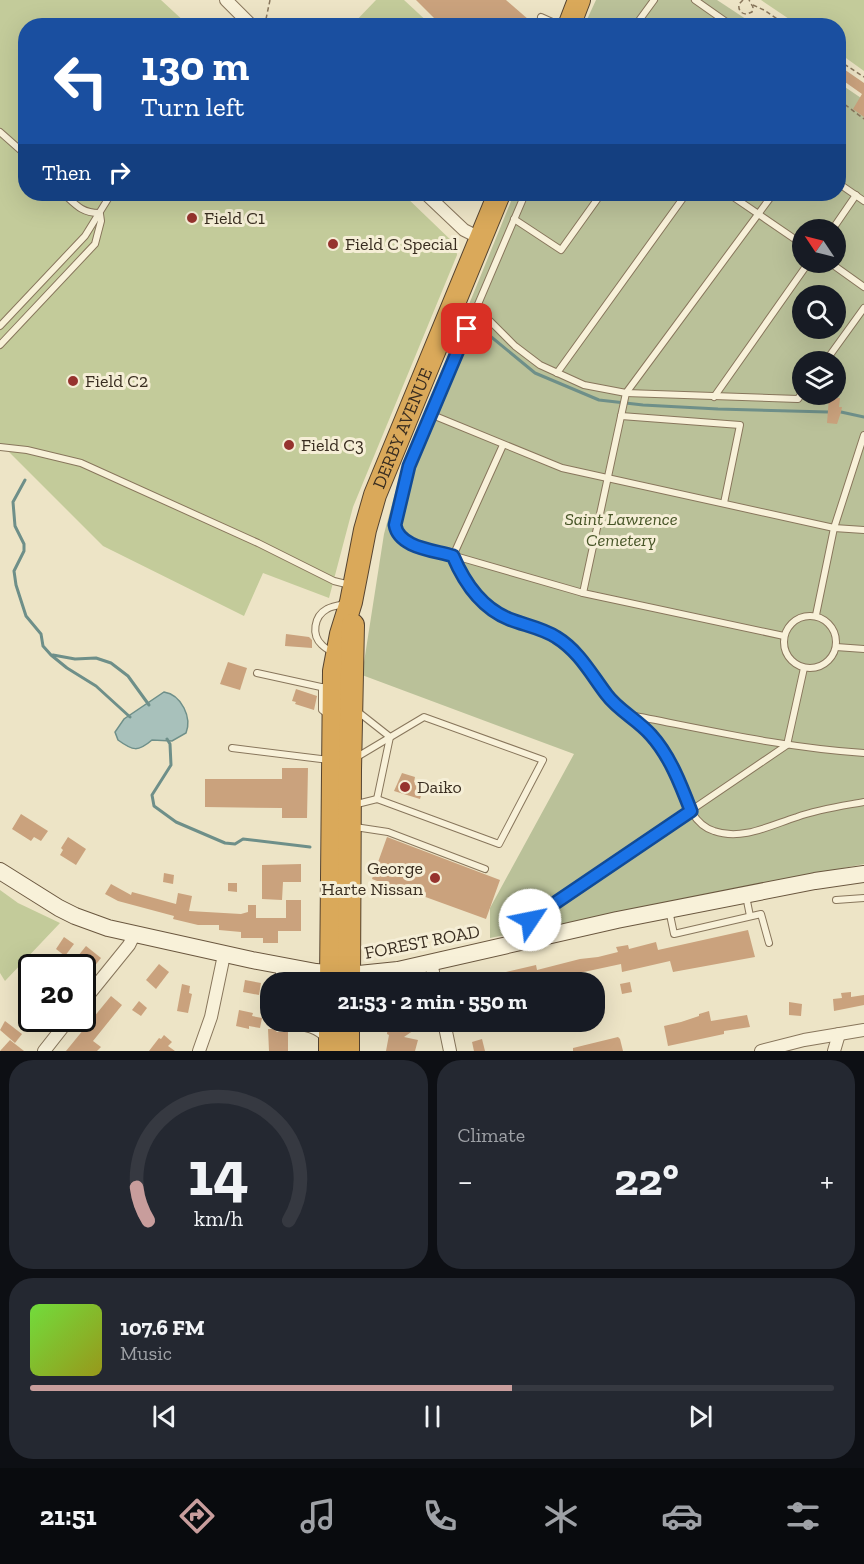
<!DOCTYPE html>
<meta charset="utf-8">
<style>
body{margin:0;font-family:"Zilla Slab",serif;background:#242831;color:#f1f3f6;height:100vh;display:flex;flex-direction:column;font-size:22px;white-space:nowrap}
*{box-sizing:border-box;margin:0}
p{font-size:20px;color:#9ea1a6}
.icon{flex:none;width:33px;height:33px;fill:none;stroke:currentColor;stroke-width:2;stroke-linecap:round;stroke-linejoin:round}
.map{position:relative;height:1051px;overflow:hidden}
.panel{display:flex;flex-direction:column;gap:9px;padding:9px;background:#0d0f14;flex:1}
.panel>*{flex:none}
.hud{position:absolute;left:18px;top:18px;width:828px;height:183px;border-radius:24px;box-shadow:0 6px 24px #0002;background:#1a4fa0;color:#fff;overflow:hidden}
.needle{width:39px;rotate:305deg}
.controls{position:absolute;left:792px;top:219px;display:grid;gap:12px}
.controls a{display:grid;place-items:center;width:54px;height:54px;border-radius:50%;background:#171b24;box-shadow:0 6px 24px #0002;font-size:30px}
.speed{position:absolute;left:18px;top:954px;display:flex;gap:12px;font-size:30px;font-weight:700;text-align:center}
.speed>*{display:grid;place-content:center;width:78px;height:78px;border-radius:50%;background:#171b24;box-shadow:0 6px 24px #0002;line-height:1}
.speed .limit{border:3px solid #111;border-radius:9px;background:#fff;color:#111}
.pin{position:absolute;display:grid;place-items:center;width:51px;height:51px;color:#fff;margin:-26px;border-radius:12px;box-shadow:0 3px 9px #0006}
.me{position:absolute;width:66px;margin:-33px;rotate:56deg;stroke-linejoin:round;filter:drop-shadow(0 0 4px #0008)}
.turn{display:flex;align-items:center;gap:21px;height:126px;padding:0 24px;font-size:27px}
.turn .icon{width:78px;height:78px;stroke-width:2.5}
.turn b{display:block;font-size:42px;line-height:51px}
.then{display:flex;align-items:center;height:57px;padding:0 24px;background:#0003;gap:12px;font-size:22px}
.big{font-size:45px;font-weight:700;line-height:1.1}
.panel .tile{flex:1;display:flex;flex-direction:column;justify-content:center;gap:9px;min-width:0;padding:0 21px;border-radius:24px;background:#242831}
.panel .dial{align-items:center;gap:0}
.dial svg{height:156px;overflow:visible;fill:none;stroke:#363941;stroke-width:7;stroke-linecap:round;text-anchor:middle}
.dial text{fill:#f1f3f6;stroke:none}
.song{display:flex;align-items:center;gap:18px}
.cover{width:72px;height:72px;border-radius:9px;background:linear-gradient(135deg,hsl(100 70% 55%),hsl(60 70% 35%))}
.played{height:6px;border-radius:3px;background:linear-gradient(90deg,#c89d9c 60%,#363941 60%)}
.keys{display:flex;justify-content:space-around;direction:ltr}
.heat{display:flex;justify-content:space-between;align-items:center;font-size:33px;direction:ltr}
.panel .tiles{flex:1;display:grid;gap:9px;grid-template-columns:1fr 1fr}
.tile:last-child{grid-column:span 2}
.trip{position:absolute;left:260px;top:972px;width:345px;height:60px;border-radius:24px;background:#171b24;box-shadow:0 6px 24px #0002;font-weight:700;line-height:60px;text-align:center}
.tab-bar{display:flex;height:96px;justify-content:space-around;align-items:center;background:#090b0e;color:#9ea1a6}
.tab-bar .icon{width:42px;height:42px}
.tab-bar .active{color:#c89d9c}
.tab-bar b{font-size:27px;color:#f1f3f6}
.map>svg:first-child{display:block}
.green{fill:#c3cb9a}
.cemetery{fill:#bac199;fill-rule:evenodd}
.water{fill:#a8c1bb;stroke:#6e8f89;stroke-width:1.5}
.lines{fill:none;stroke-linecap:round;stroke-linejoin:round}
.stream{stroke:#6e8f89;stroke-width:3}
.building{fill:#caa27d}
.lane-casing{stroke:#88765c;stroke-width:8}
.street-casing{stroke:#88765c;stroke-width:14}
.secondary-casing{stroke:#6a573f;stroke-width:18}
.highway-casing{stroke:#564430;stroke-width:24}
.path{stroke:#88765c;stroke-width:1.5;stroke-dasharray:4.5 3;stroke-linecap:butt}
.lane{stroke:#f8f1d9;stroke-width:6}
.street{stroke:#f8f1d9;stroke-width:12}
.secondary{stroke:#f8f1d9;stroke-width:16}
.highway{stroke:#daa95a;stroke-width:22}
.route-casing{stroke:#114b97;stroke-width:15}
.route{stroke:#1a73e8;stroke-width:10}
.poi-dot{fill:#96332e;stroke:#f5eed6;stroke-width:2}
.labels{text-anchor:middle;stroke-width:6;stroke-linejoin:round;paint-order:stroke}
.poi-label{font-size:18px;fill:#392d20;stroke:#f5eed6;text-anchor:start}
.street-label{font-size:18px;fill:#392d20;stroke:#f5eed6}
.park-label{font-size:18px;font-style:italic;fill:#475527;stroke:#f5eed6}
</style>
<div class="map">
<svg width="864" height="1051" viewBox="0 0 864 1051">
<rect width="100%" height="100%" fill="#ede4c6"/>
<g class="green">
<path d="M0,0h161l27,25 -162,1v168h377l53,51 1,10 -104,252 -24,91 -66,-25 -19,43 -141,-70 -103,-103z"/>
<path d="M376,0h28l27,25h-79z"/>
<path d="M761,0h103v71l-25,-18 -1,-27 -40,-1z"/>
<path d="M0,890l18,13 42,20 -55,58 -5,-8z"/>
</g>
<g class="cemetery">
<path d="M596,0h121l38,25 -171,1z"/>
<path d="M839,83l25,17v764l-374,74v-30l84,-154 -212,-79 22,-141 17,-63 113,-277h324zM802,230h34v32h-34zM802,296h34v32h-34zM802,362h34v32h-34z"/>
</g>
<path class="water" d="M164,692c18,3 28,26 22,41l-14,8 -20,-1c-14,12 -19,11 -34,0l-3,-8 9,-13z"/>
<g class="lines">
<g class="stream">
<path d="M478,326l57,47 64,27 44,5 75,4 110,3"/>
<path d="M841,412l23,5"/>
<path d="M25,480l-12,22 2,24 9,18v7l-10,20 2,14 10,31 15,18 2,12 8,9 16,13 29,18 34,31"/>
<path d="M53,655l22,4 21,-1 15,5 17,13 21,29"/>
<path d="M167,739l3,5 1,21 -19,30 2,11 22,16 49,21 10,1 8,-5 67,8"/>
</g>
</g>
<g class="building">
<path d="M416,0h90l30,26h-94z"/>
<path d="M838,65l26,18v34l-11,-8 9,-15 -24,-17z"/>
<path d="M829,397l11,1 -1,9h3l-1,5 -4,12 -10,-1z"/>
<path d="M286,634l23,3 3,3v8l-27,-2z"/>
<path d="M228,662l19,6 -7,22 -20,-6z"/>
<path d="M296,689l21,7 -3,14 -19,-6 1,-2 -4,-1z"/>
<path d="M282,768h26l-1,50h-25v-10l-77,-1v-28h77z"/>
<path d="M402,773l13,4 -1,5 10,4 -4,13 -26,-8z"/>
<path d="M21,814l27,17 -7,10 -7,-4 -3,4 -19,-12z"/>
<path d="M68,837l18,12 -10,16 -16,-10 3,-5 -2,-2z"/>
<path d="M387,837l113,43 -14,39 -77,-28 -1,2 -36,-14z"/>
<path d="M301,864v18h-18l-1,18 -20,-1v-34z"/>
<path d="M164,873l10,2 -1,9 -10,-2z"/>
<path d="M228,883h9v9l-9,-1z"/>
<path d="M111,884l20,11 1,-3 44,12 2,-11 14,3 -3,15 52,3 7,-2v-7h8v13h30v-18h15v31h-23v12h-15v-5h-22v-6l-22,-2v-5h-21l-25,-6 1,-3 -56,-15 -13,-7z"/>
<path d="M748,930l7,27 -82,15 -3,-11 -48,11 -1,-8 -84,18h-32l-3,-9 34,-8 1,5 43,-11 18,-2 20,-5 -2,-5 12,-2 1,4 27,-7 2,8z"/>
<path d="M64,937l10,7 -9,12 -9,-7z"/>
<path d="M86,946l15,12 -8,10 -15,-12z"/>
<path d="M159,964l10,8 -13,17 -10,-9z"/>
<path d="M245,980l16,3 -2,12 -16,-3z"/>
<path d="M630,982l2,10 -10,2 -2,-10z"/>
<path d="M182,984l8,2 -1,7 3,1 -4,19 -11,-2z"/>
<path d="M851,992v5l13,-2v10l-30,6 -1,-12 9,-1 -1,-5z"/>
<path d="M111,996l11,9 -29,36 8,6 -4,4h-31z"/>
<path d="M139,1001l8,7 -6,8 -9,-6z"/>
<path d="M32,1002v16h21l-9,12 -22,-17z"/>
<path d="M789,1002l13,2 -1,12 -12,-1z"/>
<path d="M239,1010l14,3 -1,3 10,2 -2,10 -11,-2v3l-13,-3z"/>
<path d="M709,1011l2,10 36,-6 3,12 -26,4v3l-56,12 -4,-20 17,-4 18,-6v-2z"/>
<path d="M5,1021l17,13 -7,9 -15,-13z"/>
<path d="M384,1022h28l5,6 -13,9 14,3 -3,11h-29l3,-16 -2,-1 1,-7z"/>
<path d="M268,1029h5l4,3h11v19h-19z"/>
<path d="M164,1035l8,7 -4,4 7,5h-26l10,-13 2,1z"/>
<path d="M618,1037l2,2 3,12h-50v-3z"/>
<path d="M482,1039l3,12h-11l-2,-9z"/>
<path d="M10,1040l14,11h-24z"/>
</g>
<g class="lines">
<g class="lane-casing">
<g id="lane">
<path d="M695,0l37,26"/>
<path d="M541,17l20,9"/>
<path d="M635,26l19,-26"/>
<path d="M0,132l26,23"/>
<path d="M838,183l26,18"/>
<path d="M64,194c12,11 18,19 35,19"/>
<path d="M525,194l-116,272 -14,59c2,10 6,14 15,18l173,50 201,43"/>
<path d="M729,194l73,50"/>
<path d="M514,219l47,31 40,-56"/>
<path d="M832,230l24,-35"/>
<path d="M829,262l35,25"/>
<path d="M477,308l38,38 25,19 44,20 42,8 172,6 4,-6"/>
<path d="M0,326l85,-90 26,-42"/>
<path d="M0,345l95,-101 6,-23 -1,-7"/>
<path d="M825,362l39,-54"/>
<path d="M557,373l129,-179"/>
<path d="M714,397l95,-135"/>
<path d="M430,414l132,54 272,60 30,2"/>
<path d="M621,416l119,9 -16,78"/>
<path d="M503,445l-50,111c11,25 27,48 52,61 16,8 35,10 51,20 6,4 12,9 18,14 15,12 22,33 35,47 13,13 29,23 41,36 7,8 14,18 19,26 13,22 17,63 45,71 28,10 57,-6 83,-14 22,-8 45,-11 67,-15"/>
<path d="M0,447l27,3 54,13 177,80 76,38 16,4"/>
<path d="M583,593l43,-200 147,-199"/>
<path d="M816,615l18,-87 30,-93"/>
<circle cx="810" cy="642" r="26"/>
<path d="M836,647l28,2"/>
<path d="M334,653c-4,-2 -9,-5 -12,-8 -11,-10 -8,-29 5,-36 5,-3 13,-4 19,-5"/>
<path d="M257,673l73,16"/>
<path d="M322,687v23l5,4"/>
<path d="M357,711l33,26 -13,62"/>
<path d="M630,715c78,15 155,33 234,38"/>
<path d="M232,748l97,12"/>
<path d="M353,805l24,-6 122,45 44,-84 -119,-43 -67,40"/>
<path d="M355,827l33,5 97,37"/>
<path d="M746,896l4,20"/>
<path d="M836,900l28,-2"/>
<path d="M669,910l5,24 87,-20 8,29"/>
<path d="M505,941l25,-21 257,-175 17,-77"/>
<path d="M279,982v-16"/>
<path d="M278,1022v5c17,0 33,-2 45,10"/>
</g>
</g>
<g class="street-casing">
<g id="street">
<path d="M226,0l26,26"/>
<path d="M426,194l38,36 16,8"/>
<path d="M431,962l4,20"/>
<path d="M82,1003l47,-58 5,-10"/>
<path d="M444,1022l6,29"/>
<path d="M44,1051l26,-33"/>
<path d="M199,1051l12,-34 13,-62"/>
<path d="M761,1051l43,-11 60,-10"/>
<path d="M834,1051l5,-17"/>
</g>
</g>
<g class="secondary-casing">
<path id="secondary" d="M0,871l59,37 16,8 33,12 144,32 64,12 33,3 49,-5 219,-50 198,-39 49,-7"/>
</g>
<g class="highway-casing">
<g id="highway">
<path d="M569,26l10,-26"/>
<path id="s1" d="M331,982l3,-311 7,-37 10,-32 14,-72 10,-35 124,-301"/>
<path d="M349,982l1,-212 3,-145"/>
<path d="M348,1022v29"/>
<path d="M330,1051v-29"/>
</g>
</g>
<g class="path">
<path d="M743,0l-4,4c-1,6 2,10 8,10l5,-2 1,-5 -4,-7"/>
<path d="M753,5l11,5 24,16"/>
<path d="M266,19l4,-19"/>
<path d="M838,60l26,17"/>
<path d="M839,100l25,19"/>
</g>
<use href="#lane" class="lane"/>
<use href="#street" class="street"/>
<use href="#secondary" class="secondary"/>
<use href="#highway" class="highway"/>
</g>
<g class="lines">
<g class="route-casing">
<path id="route" d="M467,329l-58,137 -14,59c4,23 39,25 58,31 11,26 29,52 56,63 15,6 33,9 47,18 23,14 35,37 51,58 11,15 31,25 44,40 19,21 30,50 40,76l-161,109"/>
</g>
<use href="#route" class="route"/>
</g>
<g class="poi-dot">
<circle cx="192" cy="218" r="6"/>
<circle cx="333" cy="244" r="6"/>
<circle cx="73" cy="381" r="6"/>
<circle cx="289" cy="445" r="6"/>
<circle cx="405" cy="787" r="6"/>
<circle cx="435" cy="878" r="6"/>
</g>
<g class="labels">
<g class="poi-label">
<text x="204" y="224">Field C1</text>
<text x="345" y="250">Field C Special</text>
<text x="85" y="387">Field C2</text>
<text x="301" y="451">Field C3</text>
<text x="417" y="793">Daiko</text>
<text x="423" y="874" text-anchor="end">George<tspan x="423" dy="21">Harte Nissan</tspan></text>
</g>
<g class="street-label">
<text dy="6" stroke="none"><textPath href="#s1" startOffset="564">DERBY AVENUE</textPath></text>
<text transform="translate(422 942) rotate(-11)" y="6">FOREST ROAD</text>
</g>
<g class="park-label">
<text x="621" y="525">Saint Lawrence<tspan x="621" dy="21">Cemetery</tspan></text>
</g>
</g>
</svg>
<div class="controls">
<a><svg class="needle" viewBox="-14 -14 28 28"><path d="M0-13l5 13h-10z" fill="#e53935"/><path d="M0 13l5-13h-10z" fill="#9ea1a6"/></svg></a>
<a><svg class="icon" aria-label="search" viewBox="0 0 24 24"><circle cx="10" cy="10" r="6"/><path d="M15 15l6 6"/></svg></a>
<a><svg class="icon" aria-label="layers" viewBox="0 0 24 24"><path d="M12 4l9 5-9 5-9-5zM3 14l9 5 9-5"/></svg></a>
</div>
<div class="speed"><div class="limit">20</div></div>
<div class="pin" style="left:467px;top:329px;background:#d93025"><svg class="icon" aria-label="arrive" viewBox="0 0 24 24"><path d="M6 21V4h12l-3 4 3 4H6"/></svg></div>
<svg class="me" style="left:530px;top:920px" viewBox="-20 -20 40 40"><circle r="19" fill="#fff"/><path d="M0-13L10 11 0 6-10 11z" fill="#1a73e8"/></svg>
<div class="trip">21:53 · 2 min · 550 m</div>
<div class="hud">
<div class="turn"><svg class="icon" aria-label="left" viewBox="0 0 24 24"><path d="M17 20v-9H6M10 6l-5 5 5 5"/></svg><div><b>130 m</b>Turn left</div></div>
<div class="then">Then<svg class="icon" aria-label="right" viewBox="0 0 24 24"><path d="M7 20v-9h11M14 6l5 5-5 5"/></svg></div>
</div>
</div>
<section class="panel">
<div class="tiles">
<div class="tile dial"><svg viewBox="0 0 100 80">
<path d="M14 69A42 42 0 1 1 86 69"/>
<path d="M14 69A42 42 0 0 1 8 52" stroke="#c89d9c"/>
<text x="50" y="56" font-size="32" font-weight="700">14</text>
<text x="50" y="72" font-size="11">km/h</text>
</svg></div>
<div class="tile"><p>Climate</p>
<div class="heat"><a>−</a><b class="big">22°</b><a>+</a></div>
</div>
<div class="tile">
<div class="song"><i class="cover"></i><div><b>107.6 FM</b><p>Music</p></div></div>
<div class="played"></div>
<div class="keys"><svg class="icon" aria-label="previous" viewBox="0 0 24 24"><path d="M18 5L8 12l10 7zM5 5v14"/></svg><svg class="icon" aria-label="pause" viewBox="0 0 24 24"><path d="M8 5v14M16 5v14"/></svg><svg class="icon" aria-label="next" viewBox="0 0 24 24"><path d="M6 5l10 7-10 7zM19 5v14"/></svg></div>
</div>
</div>
</section>
<nav class="tab-bar">
<b>21:51</b>
<svg class="icon active" aria-label="directions" viewBox="0 0 24 24"><path d="M12 3l9 9-9 9-9-9zM9 14v-3h6M13 9l2 2-2 2"/></svg>
<svg class="icon" aria-label="music" viewBox="0 0 24 24"><path d="M9 18V5l10-2v13"/><circle cx="6" cy="18" r="3"/><circle cx="16" cy="16" r="3"/></svg>
<svg class="icon" aria-label="phone" viewBox="0 0 24 24"><path d="M5 4h4l2 5-3 2q2 4 5 5l2-3 5 2v4C11 20 4 13 5 4z"/></svg>
<svg class="icon" aria-label="climate" viewBox="0 0 24 24"><path d="M12 3v18M4 7l16 10M4 17L20 7"/></svg>
<svg class="icon" aria-label="car" viewBox="0 0 24 24"><path d="M5 17H2v-5l4-1 3-4h7l3 4 3 1v5h-3M9 17h6M6 11h13"/><circle cx="7" cy="17" r="2"/><circle cx="17" cy="17" r="2"/></svg>
<svg class="icon" aria-label="filters" viewBox="0 0 24 24"><path d="M4 7h16M4 17h16"/><circle cx="9" cy="7" r="2"/><circle cx="15" cy="17" r="2"/></svg>
</nav>
